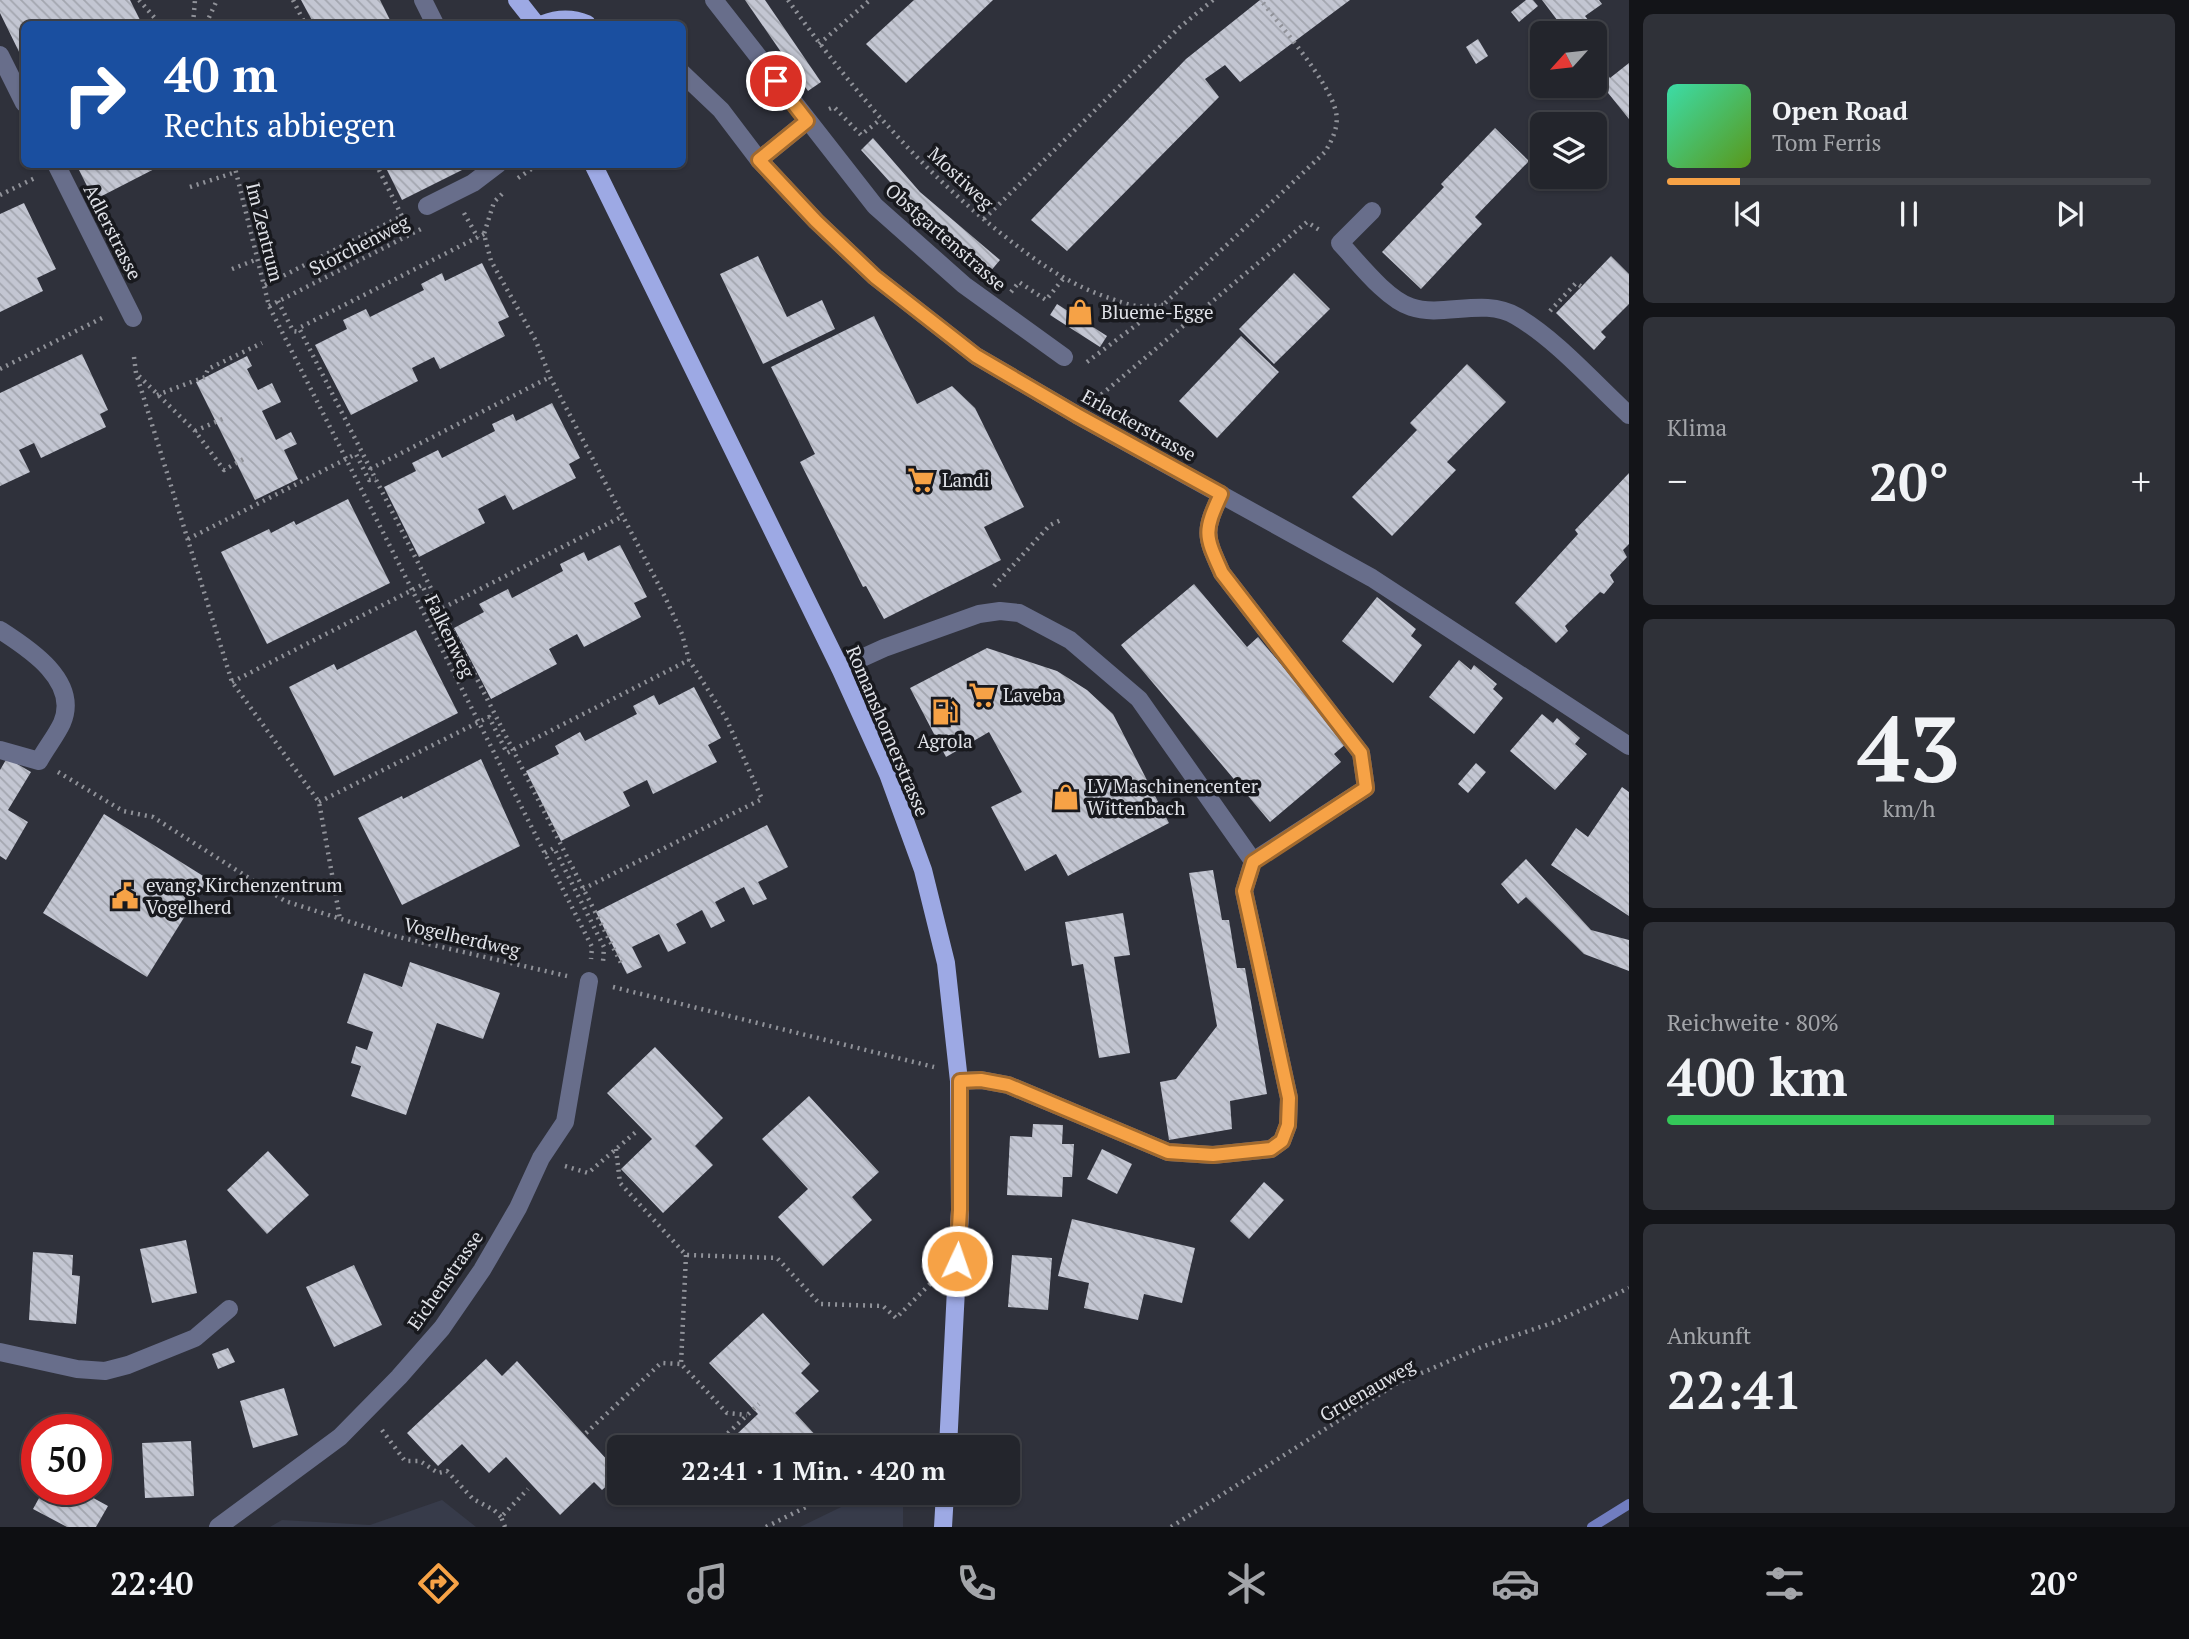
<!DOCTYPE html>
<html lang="de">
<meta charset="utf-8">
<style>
body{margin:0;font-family:"PT Serif",serif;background:#2f3138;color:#f1f3f6;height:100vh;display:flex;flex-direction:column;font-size:26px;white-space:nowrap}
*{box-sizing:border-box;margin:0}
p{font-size:23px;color:#a3a5a9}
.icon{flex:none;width:38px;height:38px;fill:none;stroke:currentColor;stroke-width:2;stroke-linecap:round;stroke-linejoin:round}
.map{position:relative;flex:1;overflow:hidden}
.drawer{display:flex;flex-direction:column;gap:14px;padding:14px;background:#131418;width:560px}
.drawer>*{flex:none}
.banner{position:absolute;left:21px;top:21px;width:665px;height:147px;border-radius:10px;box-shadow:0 2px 5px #0004,0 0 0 2px #404248;background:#1a4fa0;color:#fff;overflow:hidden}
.needle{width:46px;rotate:243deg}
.tools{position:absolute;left:1530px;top:21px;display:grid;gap:14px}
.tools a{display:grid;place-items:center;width:77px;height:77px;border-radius:10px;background:#23252c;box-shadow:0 2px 5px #0004,0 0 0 2px #404248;font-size:35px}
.speed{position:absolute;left:21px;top:1414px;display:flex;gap:14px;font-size:35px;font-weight:700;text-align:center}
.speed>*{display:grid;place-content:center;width:91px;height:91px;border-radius:50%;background:#23252c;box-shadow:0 2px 5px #0004,0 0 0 2px #404248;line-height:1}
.speed .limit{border:10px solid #d22;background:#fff;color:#111}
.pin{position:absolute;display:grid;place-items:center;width:60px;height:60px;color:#fff;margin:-30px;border:4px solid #fff;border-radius:50%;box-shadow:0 2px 7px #0007}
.me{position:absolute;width:77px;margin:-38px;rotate:3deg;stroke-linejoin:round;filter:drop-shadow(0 0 5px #0008)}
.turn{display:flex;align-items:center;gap:24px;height:147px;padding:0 28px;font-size:32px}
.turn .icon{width:91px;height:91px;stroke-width:2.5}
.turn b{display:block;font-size:49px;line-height:60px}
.big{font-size:52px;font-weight:700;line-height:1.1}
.drawer .tile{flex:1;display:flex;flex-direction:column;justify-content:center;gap:10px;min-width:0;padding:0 24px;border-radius:10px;background:#2f3138}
.drawer .dial{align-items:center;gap:0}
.dial b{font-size:91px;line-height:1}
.song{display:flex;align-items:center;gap:21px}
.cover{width:84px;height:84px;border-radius:10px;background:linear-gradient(135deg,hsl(160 70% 55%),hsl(90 70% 35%))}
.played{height:7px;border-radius:4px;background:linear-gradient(90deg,#f6a246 15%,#404248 15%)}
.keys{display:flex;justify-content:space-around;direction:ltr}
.heat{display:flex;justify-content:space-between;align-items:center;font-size:38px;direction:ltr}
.charge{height:10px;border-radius:5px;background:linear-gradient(90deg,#34c759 80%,#404248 0)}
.trip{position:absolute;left:607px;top:1435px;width:413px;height:70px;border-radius:10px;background:#23252c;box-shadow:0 2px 5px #0004,0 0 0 2px #404248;font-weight:700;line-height:70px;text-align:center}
.dock{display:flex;height:112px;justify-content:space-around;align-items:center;background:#0e0f12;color:#a3a5a9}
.dock .icon{width:49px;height:49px}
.dock .active{color:#f6a246}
.dock b{font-size:32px;color:#f1f3f6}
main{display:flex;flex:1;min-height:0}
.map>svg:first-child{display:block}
.built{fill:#373b4a}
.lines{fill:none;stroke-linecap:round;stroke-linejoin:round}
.stream{stroke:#717dc0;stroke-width:10}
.building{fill:url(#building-back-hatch)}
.path{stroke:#909299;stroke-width:4.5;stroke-dasharray:2 5;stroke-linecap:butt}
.minor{stroke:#686e8b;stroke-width:18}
.major{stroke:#9da9e4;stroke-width:18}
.route-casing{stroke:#a0692e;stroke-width:18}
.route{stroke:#f6a246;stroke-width:12}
.labels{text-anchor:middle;stroke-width:7;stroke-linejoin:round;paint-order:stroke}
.street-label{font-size:19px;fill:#e0e2e8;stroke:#18191e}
.poi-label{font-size:19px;fill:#e0e2e8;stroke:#18191e;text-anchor:start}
</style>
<main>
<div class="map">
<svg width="1629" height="1527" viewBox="0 0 1629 1527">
<defs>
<pattern id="building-back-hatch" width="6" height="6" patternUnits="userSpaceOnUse" patternTransform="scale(1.75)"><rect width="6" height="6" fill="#c3c6d2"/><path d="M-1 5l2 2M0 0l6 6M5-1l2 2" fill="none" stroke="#a3a6af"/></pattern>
</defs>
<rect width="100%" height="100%" fill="#2f313b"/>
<g class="built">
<path d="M870,1493h33v34h-103z"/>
<path d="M442,1500l34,27h-206l12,-7 88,5z"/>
</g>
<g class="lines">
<path class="stream" d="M1592,1527l37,-23"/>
</g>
<g class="building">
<path d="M0,0h130l12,24h-118v38l-24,-49z"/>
<path d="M301,0h79l12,24h-78z"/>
<path d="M745,0h20l56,82 -13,9z"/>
<path d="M914,0h79l-87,83 -40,-39z"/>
<path d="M1260,0h90l-110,82 -15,-17 -20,14 14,18 -152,154 -36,-31 155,-161z"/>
<path d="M1526,0h7l5,6 -19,16 -8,-10z"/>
<path d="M1542,0h57l3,4 -17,12 15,19 -6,5v-7h-27z"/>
<path d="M1478,39l10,17 -12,8 -10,-17z"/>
<path d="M1629,63v56l-33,-41 9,-7 5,7z"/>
<path d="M1495,128l34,33 -54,56 7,7 -61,65 -39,-37 62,-65 -3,-3z"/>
<path d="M873,138l47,54 80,68 -11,13 -81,-71 -47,-52z"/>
<path d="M76,164h88l-70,36z"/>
<path d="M384,164h78l2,5 -62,31z"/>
<path d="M24,203l32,66 -19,9 6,13 -43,21v-98z"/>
<path d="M758,256l29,61 35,-17 13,29 -72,35 -43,-90z"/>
<path d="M1611,256l18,18v30l-28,28 5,5 -12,13 -38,-37z"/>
<path d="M482,263l27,54 -11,5 7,14 -65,33 -6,-12 -22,11 6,13 -67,34 -36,-70 32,-16 -4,-9 23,-11 4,8 54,-27 -3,-6 21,-11 3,8z"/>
<path d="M1294,273l36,36 -56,55 -35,-35z"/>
<path d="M1057,304l50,32 -7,11 -50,-32z"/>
<path d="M874,316l43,88 35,-18 23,22 49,99 -40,20 17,33 -117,59 -18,-33 -3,1 -63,-125 15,-8 -44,-87z"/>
<path d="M1241,336l38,36 -62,66 -38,-37z"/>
<path d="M82,354l26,56 -8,4 6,13 -65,31 -7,-15 -15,7 11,22 -30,14v-93z"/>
<path d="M247,356l5,10 -5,3 11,21 14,-7 9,19 -19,9 14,29 15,-8 6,12 -13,6 14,29 -43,21 -59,-118z"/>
<path d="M1467,364l39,38 -59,60 9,8 -64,66 -40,-39 65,-67 -7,-7z"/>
<path d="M552,403l28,55 -11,6 7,14 -63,32 -8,-15 -27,14 7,14 -66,34 -35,-70 32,-16 -4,-8 26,-13 4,8 53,-27 -3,-7 21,-10 3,7z"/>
<path d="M1629,473v71l-6,6 4,7 -17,18 4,7 -10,12 -4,-2 -35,34 3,5 -12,12 -41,-40 63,-69 -3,-4z"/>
<path d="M348,499l42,84 -123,61 -46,-92 48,-23 2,4 23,-12 2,4z"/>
<path d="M620,545l27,52 -13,6 7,14 -57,30 -7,-13 -28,15 8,15 -66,35 -37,-71 30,-16 -5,-8 29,-15 4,9 51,-27 -3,-7 24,-12 4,9z"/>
<path d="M1194,584l53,63 11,-10 89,106 -13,11 7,8 -71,60 -149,-177z"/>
<path d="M1377,597l39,32 -5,7 11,9 -29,38 -51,-42z"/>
<path d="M416,630l42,83 -124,63 -45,-89 45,-23 3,6z"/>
<path d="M987,648l70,23 30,19 26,24 56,109 -101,53 -12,-22 -31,17 -34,-64 31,-15 -33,-60 -43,25 -36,-69z"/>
<path d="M1459,660l12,10 3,-5 23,19 -4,5 10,9 -29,36 -45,-37z"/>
<path d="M694,687l27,51 -13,7 9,17 -64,32 -6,-14 -24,12 7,14 -69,35 -35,-70 33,-17 -4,-8 25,-14 5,9 52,-27 -4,-8 21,-11 5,10z"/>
<path d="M1542,714l11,9 4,-5 23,20 -5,6 12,10 -32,36 -45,-39z"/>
<path d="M7,758l24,14 -23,38 20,12 -22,38 -6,-4v-86z"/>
<path d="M481,759l39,87 -118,59 -44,-87 44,-22 1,3z"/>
<path d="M1476,763l10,9 -18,21 -10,-9z"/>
<path d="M1622,787l7,5v124l-78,-51 25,-37 12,9z"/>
<path d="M104,814l104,65 -61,98 -104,-64z"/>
<path d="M767,825l21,42 -30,15 9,17 -14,6 -9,-18 -29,15 10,19 -14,7 -9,-18 -26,14 10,19 -18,9 -9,-18 -27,13 10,20 -15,7 -31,-62z"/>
<path d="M1526,859l65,71 38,10v31l-45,-17 -58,-57 -8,7 -17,-20z"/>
<path d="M1213,870l9,50h7l8,48h8l22,126 -37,7 2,28 -63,11 -9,-58 16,-3 41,-53 -28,-153z"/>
<path d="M1123,913l7,42 -16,2 16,96 -31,5 -16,-94 -11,2 -7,-44z"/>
<path d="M410,962l90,31 -17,46 -46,-16 -31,92 -55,-19 10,-30 -10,-3 5,-17 11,4 6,-18 -26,-9 17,-50 38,14z"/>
<path d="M655,1047l68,71 -28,28 18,19 -50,48 -42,-44 31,-30 -45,-46z"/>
<path d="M809,1096l70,76 -27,25 20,23 -49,46 -45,-49 30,-28 -46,-50z"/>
<path d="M1033,1124l30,1 -1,19h12l-2,33h-9l-1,20 -55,-2 3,-59 22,1z"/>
<path d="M1102,1149l30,15 -15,30 -30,-15z"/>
<path d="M268,1151l41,44 -42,39 -40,-44z"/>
<path d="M1264,1182l20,18 -35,39 -19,-18z"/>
<path d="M1072,1219l123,29 -13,55 -38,-9 -6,26 -54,-12 5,-25 -31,-7z"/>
<path d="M186,1240l11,53 -45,10 -12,-54z"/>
<path d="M33,1252l40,3 -1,20 8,1 -4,48 -47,-4z"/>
<path d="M1012,1255l40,3 -4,52 -40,-3z"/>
<path d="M354,1265l28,60 -48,22 -28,-60z"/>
<path d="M763,1313l47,51 -9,9 18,18 -24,22 24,26 -9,8h-59l-13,-14 20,-19 -49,-51z"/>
<path d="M228,1348l7,14 -17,7 -6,-15z"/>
<path d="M486,1359l16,17 15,-15 103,113 -18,16 -8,-8 -34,33 -54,-58 -17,16 -27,-29 -24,22 -31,-33z"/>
<path d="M284,1388l14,47 -45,13 -13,-47z"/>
<path d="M191,1441l3,55 -49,2 -3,-55z"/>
<path d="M44,1489h44l-2,5 22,12 -12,21h-29l-34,-18z"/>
</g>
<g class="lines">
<g class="path">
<path d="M139,0l21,24"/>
<path d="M293,0l12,24"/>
<path d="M788,0c60,85 129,166 210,231 35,28 66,51 108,66 10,3 21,8 31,9 8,1 18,-1 26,-1"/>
<path d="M193,24l2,-24"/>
<path d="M206,24l11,-24"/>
<path d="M819,44l51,-44"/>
<path d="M829,109l5,-2 27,28 20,-16"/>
<path d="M234,164l35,142 323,641 -1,12"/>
<path d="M518,178l21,-14"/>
<path d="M190,187l46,-15"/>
<path d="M502,194l-8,8 -10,32 7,27 45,80 14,36 115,220 17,37 7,26 37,58 36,81 -179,90"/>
<path d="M0,195l37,-18"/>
<path d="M464,213l14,25"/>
<path d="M984,219l196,-192 33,-27"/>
<path d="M484,234l-185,94 323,637"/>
<path d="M232,269l26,-10"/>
<path d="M265,285l137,-69 -26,-52"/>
<path d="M1011,292l8,-10 27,18 17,-21"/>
<path d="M278,301l15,30 8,1"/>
<path d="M269,306l152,-77"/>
<path d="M1550,311l26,-28 6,4"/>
<path d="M134,357l2,16 96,309 87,120 21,117"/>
<path d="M1087,362l76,-57 162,-153c7,-12 14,-25 11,-40 -7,-31 -55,-85 -75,-112"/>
<path d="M0,369l106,-53"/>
<path d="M139,376l56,55 29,39 23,-13"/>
<path d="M157,395l48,-18 3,-8 54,-26"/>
<path d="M1096,399l211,-177 14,9"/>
<path d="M195,431l32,-14"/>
<path d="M370,469l180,-92"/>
<path d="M188,539l168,-85 13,26 7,-1"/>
<path d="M994,586l56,-61 11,-5"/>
<path d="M232,682l190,-97 13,27 188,-96"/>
<path d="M58,772l65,39 30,6 132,84 109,35 173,40"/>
<path d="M319,802l170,-85 18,36 182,-93"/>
<path d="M545,853l9,-5 50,99 -1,15"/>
<path d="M613,987l321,80"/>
<path d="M616,1149l4,34 66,72 91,3 43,46 63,2 13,12 37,-37"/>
<path d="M565,1166l23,7 49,-42"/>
<path d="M686,1255l-5,109 46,49 20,2"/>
<path d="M382,1430l23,31h15l18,12 9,-2 26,28 21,11 7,7"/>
<path d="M586,1433l75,-70 20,1"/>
<path d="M727,1447v-13l32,-30"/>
<path d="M774,1493l40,9"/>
<path d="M505,1527l-4,-10 27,-28"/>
<path d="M766,1527l68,-34"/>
<path d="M1171,1527l225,-143 88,-38 71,-24 74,-34"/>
</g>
<g class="minor">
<path d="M423,0l12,24"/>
<path d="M714,0l161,206 89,79 100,72"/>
<path d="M0,55l24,48"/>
<path d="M682,73l39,37 38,50 57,61 59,56 101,79 101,59 295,163 257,168"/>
<path d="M759,160l48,-39"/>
<path d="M56,164l77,154"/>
<path d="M427,206l46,-23 25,-19"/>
<path d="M1372,211l-32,32c18,19 46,56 71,64 32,11 73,-10 105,9 41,24 78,67 113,99"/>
<path d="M0,630c28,18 80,51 62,93 -6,13 -16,25 -23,38l-39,-11"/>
<path d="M840,668l44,-20 95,-34 21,-3 19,2 51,27 69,59 114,162"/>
<path d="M959,1081l22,-1 27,5 160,67 45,3 58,-6 11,-8 6,-16 1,-27 -45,-207 9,-30 113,-73 -5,-35 -139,-180c-17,-38 -19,-40 -1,-79"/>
<path d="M0,1352l77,17 28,2 23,-6 67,-27 34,-29"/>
<path d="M218,1527l122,-90 59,-60 43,-49 40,-58 36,-62 23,-50 24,-36 24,-141"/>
</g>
<g class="major">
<path d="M517,0l19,24"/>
<path d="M543,24c15,-6 30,-6 44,0"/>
<path d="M593,164l247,504 48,106 35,96 23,93 13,118 1,129 -12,237"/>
<path d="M943,1527l2,-34"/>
</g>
</g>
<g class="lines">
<g class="route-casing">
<path id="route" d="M776,81l31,40 -48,39 57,61 59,56 101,79 101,59 144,79c-18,39 -16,41 1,79l139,180 5,35 -113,74 -9,29 45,207 -1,27 -6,16 -11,8 -58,6 -45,-3 -160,-67 -27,-5 -21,1v129l-3,51"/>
</g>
<use href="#route" class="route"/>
</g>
<defs>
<g id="shop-bare" transform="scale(2.1)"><path d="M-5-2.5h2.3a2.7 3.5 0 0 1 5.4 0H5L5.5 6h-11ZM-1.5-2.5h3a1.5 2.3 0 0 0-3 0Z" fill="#f6a246" stroke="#18191e" stroke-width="2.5" paint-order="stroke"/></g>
<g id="supermarket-bare" transform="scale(2.1)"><path d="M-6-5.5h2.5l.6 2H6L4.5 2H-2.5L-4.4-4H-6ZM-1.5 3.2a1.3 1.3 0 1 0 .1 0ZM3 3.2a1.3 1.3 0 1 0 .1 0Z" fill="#f6a246" stroke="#18191e" stroke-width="2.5" paint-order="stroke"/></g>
<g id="fuel-bare" transform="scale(2.1)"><path d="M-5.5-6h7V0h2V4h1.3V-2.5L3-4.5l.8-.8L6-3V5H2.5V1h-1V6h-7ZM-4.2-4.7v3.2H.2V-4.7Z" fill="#f6a246" stroke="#18191e" stroke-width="2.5" paint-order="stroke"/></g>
<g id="civic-bare" transform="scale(2.1)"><path d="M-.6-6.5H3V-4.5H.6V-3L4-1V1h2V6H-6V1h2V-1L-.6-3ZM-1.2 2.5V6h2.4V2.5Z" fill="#f6a246" stroke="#18191e" stroke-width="2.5" paint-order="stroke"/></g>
</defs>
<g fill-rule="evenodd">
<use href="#shop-bare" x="1080" y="312"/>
<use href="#supermarket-bare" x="921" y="480"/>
<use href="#supermarket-bare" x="982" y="695"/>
<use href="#fuel-bare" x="945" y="712"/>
<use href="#shop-bare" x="1066" y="797"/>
<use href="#civic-bare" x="125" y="896"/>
</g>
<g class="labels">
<g class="street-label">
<text transform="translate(961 178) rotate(43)" y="7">Mostiweg</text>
<text transform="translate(113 232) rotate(63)" y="7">Adlerstrasse</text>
<text transform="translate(265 232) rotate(76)" y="7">Im Zentrum</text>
<text transform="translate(946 237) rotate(41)" y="7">Obstgartenstrasse</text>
<text transform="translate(359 245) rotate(-27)" y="7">Storchenweg</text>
<text transform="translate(1139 425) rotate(29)" y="7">Erlackerstrasse</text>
<text transform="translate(450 636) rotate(64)" y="7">Falkenweg</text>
<text transform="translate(888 731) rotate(67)" y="7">Romanshornerstrasse</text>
<text transform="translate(462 937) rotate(13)" y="7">Vogelherdweg</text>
<text transform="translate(445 1280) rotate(-55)" y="7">Eichenstrasse</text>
<text transform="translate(1367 1390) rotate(-30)" y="7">Gruenauweg</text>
</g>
<g class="poi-label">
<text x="1101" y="319">Blueme-Egge</text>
<text x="942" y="487">Landi</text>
<text x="1003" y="702">Laveba</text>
<text x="945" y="748" text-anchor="middle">Agrola</text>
<text x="1087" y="793">LV Maschinencenter<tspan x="1087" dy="22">Wittenbach</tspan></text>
<text x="146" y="892">evang. Kirchenzentrum<tspan x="146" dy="22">Vogelherd</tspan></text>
</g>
</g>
</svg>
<div class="tools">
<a><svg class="needle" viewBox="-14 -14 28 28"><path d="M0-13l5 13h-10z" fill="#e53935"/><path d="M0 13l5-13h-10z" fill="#a3a5a9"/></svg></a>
<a><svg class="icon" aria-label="layers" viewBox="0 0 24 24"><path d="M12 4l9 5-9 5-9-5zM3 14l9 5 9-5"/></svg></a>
</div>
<div class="speed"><div class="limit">50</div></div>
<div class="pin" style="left:776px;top:81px;background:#d93025"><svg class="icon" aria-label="arrive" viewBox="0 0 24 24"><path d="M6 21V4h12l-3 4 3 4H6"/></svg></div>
<svg class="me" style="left:957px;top:1261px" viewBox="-20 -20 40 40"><circle r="17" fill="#f6a246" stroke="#fff" stroke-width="3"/><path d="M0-11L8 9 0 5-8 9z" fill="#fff"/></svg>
<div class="trip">22:41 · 1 Min. · 420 m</div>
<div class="banner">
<div class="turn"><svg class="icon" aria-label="right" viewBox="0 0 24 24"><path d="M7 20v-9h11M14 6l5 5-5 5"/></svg><div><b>40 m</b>Rechts abbiegen</div></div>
</div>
</div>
<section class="drawer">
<div class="tile">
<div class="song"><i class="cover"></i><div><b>Open Road</b><p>Tom Ferris</p></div></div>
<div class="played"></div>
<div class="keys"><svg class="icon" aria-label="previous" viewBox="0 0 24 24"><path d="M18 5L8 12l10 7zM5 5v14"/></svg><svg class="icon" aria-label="pause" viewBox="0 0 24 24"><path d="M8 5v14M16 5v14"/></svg><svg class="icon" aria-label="next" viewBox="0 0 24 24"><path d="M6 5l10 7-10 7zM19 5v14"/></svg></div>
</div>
<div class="tile"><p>Klima</p>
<div class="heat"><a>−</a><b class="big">20°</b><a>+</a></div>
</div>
<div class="tile dial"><b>43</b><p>km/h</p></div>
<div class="tile"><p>Reichweite · 80%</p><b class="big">400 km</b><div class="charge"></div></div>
<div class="tile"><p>Ankunft</p><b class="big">22:41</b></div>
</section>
</main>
<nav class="dock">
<b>22:40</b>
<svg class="icon active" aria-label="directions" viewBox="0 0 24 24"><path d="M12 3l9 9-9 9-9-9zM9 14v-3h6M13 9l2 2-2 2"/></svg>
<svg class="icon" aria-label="music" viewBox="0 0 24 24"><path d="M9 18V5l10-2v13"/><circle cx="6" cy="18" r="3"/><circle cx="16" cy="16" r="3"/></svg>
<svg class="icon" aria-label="phone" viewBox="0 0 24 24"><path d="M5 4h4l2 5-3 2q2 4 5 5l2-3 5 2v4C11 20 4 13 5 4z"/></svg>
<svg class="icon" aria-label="climate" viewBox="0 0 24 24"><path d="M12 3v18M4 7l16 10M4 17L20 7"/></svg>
<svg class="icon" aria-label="car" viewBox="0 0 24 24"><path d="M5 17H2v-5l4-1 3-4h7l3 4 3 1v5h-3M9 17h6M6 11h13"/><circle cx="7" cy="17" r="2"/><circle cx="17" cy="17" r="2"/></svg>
<svg class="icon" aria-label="filters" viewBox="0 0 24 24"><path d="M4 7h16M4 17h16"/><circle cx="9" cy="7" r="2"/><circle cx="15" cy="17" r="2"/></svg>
<b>20°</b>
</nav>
